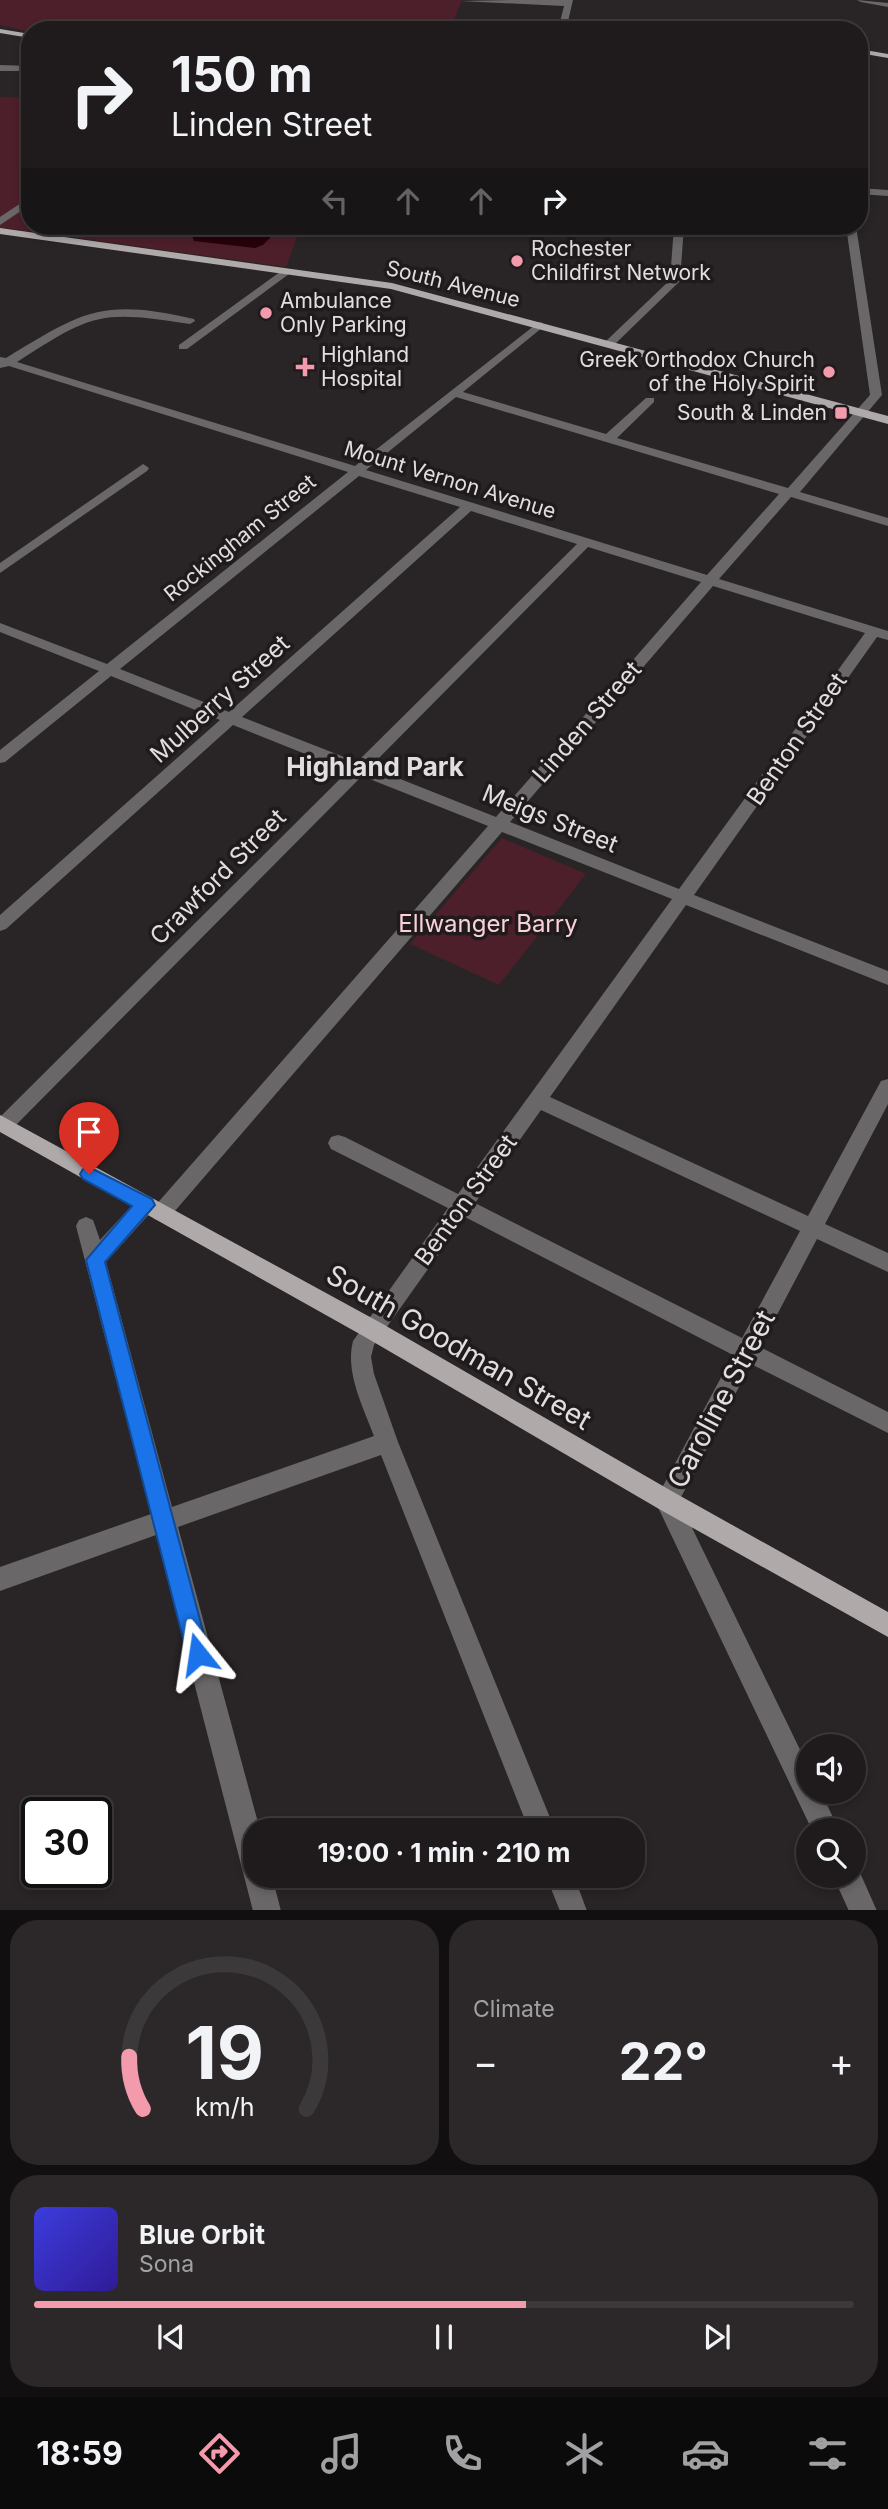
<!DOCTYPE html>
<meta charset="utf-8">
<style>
body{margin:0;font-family:Inter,sans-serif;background:#2c2829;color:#f1f3f6;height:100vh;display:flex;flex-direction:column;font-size:26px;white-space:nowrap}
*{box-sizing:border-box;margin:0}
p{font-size:23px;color:#a1a1a3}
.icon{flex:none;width:38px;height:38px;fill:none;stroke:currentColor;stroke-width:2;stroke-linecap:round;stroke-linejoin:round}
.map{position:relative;height:1910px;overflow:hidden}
.side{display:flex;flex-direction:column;gap:10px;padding:10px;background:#110f0f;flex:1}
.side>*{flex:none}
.banner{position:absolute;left:21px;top:21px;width:847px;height:214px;border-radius:28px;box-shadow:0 4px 10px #0003,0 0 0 2px #3c393b;background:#1f1b1c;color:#f1f3f6;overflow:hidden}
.buttons{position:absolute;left:796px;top:1734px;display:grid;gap:14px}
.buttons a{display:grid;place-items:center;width:70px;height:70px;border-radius:50%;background:#1f1b1c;box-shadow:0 4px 10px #0003,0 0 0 2px #3c393b;font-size:35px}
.speed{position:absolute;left:21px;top:1797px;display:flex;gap:14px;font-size:35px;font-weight:700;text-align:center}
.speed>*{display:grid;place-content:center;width:91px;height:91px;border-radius:50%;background:#1f1b1c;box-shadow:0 4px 10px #0003,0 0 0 2px #3c393b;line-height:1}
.speed .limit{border:4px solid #111;border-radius:10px;background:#fff;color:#111}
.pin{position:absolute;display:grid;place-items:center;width:60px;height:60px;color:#fff;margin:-72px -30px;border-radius:50% 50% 50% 0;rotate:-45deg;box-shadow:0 0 7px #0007}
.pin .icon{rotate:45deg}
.me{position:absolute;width:77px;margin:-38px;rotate:345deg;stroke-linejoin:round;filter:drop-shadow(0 0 5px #0008)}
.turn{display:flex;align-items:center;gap:24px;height:147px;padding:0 35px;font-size:32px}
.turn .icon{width:91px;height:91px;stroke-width:2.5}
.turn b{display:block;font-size:49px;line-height:60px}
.lanes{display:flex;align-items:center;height:66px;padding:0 35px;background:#0003;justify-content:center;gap:35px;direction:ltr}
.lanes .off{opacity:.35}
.big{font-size:52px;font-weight:700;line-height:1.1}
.side .tile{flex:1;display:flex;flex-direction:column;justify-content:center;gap:10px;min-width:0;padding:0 24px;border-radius:28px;background:#2c2829}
.side .dial{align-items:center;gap:0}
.dial svg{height:182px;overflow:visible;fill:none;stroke:#3c393b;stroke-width:7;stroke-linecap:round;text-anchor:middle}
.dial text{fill:#f1f3f6;stroke:none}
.song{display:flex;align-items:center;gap:21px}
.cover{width:84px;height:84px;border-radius:10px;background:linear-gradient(135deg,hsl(240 70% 55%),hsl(250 70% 35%))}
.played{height:7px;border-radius:4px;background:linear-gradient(90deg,#f39aac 60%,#3c393b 60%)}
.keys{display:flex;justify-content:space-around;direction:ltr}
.heat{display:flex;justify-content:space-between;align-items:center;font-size:38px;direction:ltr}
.side .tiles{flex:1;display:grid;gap:10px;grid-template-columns:1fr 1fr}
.tile:last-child{grid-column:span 2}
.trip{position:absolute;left:243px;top:1818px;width:402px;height:70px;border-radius:28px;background:#1f1b1c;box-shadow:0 4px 10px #0003,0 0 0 2px #3c393b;font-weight:700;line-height:70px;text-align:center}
.menu{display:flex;height:112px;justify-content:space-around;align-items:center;background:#0c0b0b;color:#a1a1a3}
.menu .icon{width:49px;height:49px}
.menu .active{color:#f39aac}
.menu b{font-size:32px;color:#f1f3f6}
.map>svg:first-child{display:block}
.green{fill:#4d1f2a}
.water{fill:#27000b}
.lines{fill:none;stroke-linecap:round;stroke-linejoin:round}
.minor{fill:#6a6768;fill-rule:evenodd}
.major{fill:#afa9aa;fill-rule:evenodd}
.route{fill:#1a73e8;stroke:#114b97;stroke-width:2}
.poi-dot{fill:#f39aac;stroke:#1f1b1c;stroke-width:2.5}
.labels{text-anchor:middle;stroke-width:7;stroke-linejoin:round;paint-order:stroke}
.far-poi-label{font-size:21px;fill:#e1dede;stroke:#1f1b1c;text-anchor:start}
.far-street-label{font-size:21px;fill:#e1dede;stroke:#1f1b1c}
.street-label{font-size:24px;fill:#e1dede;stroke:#1f1b1c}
.park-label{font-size:24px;fill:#fbd0d8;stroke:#1f1b1c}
.neighbourhood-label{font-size:26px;font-weight:bold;fill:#e1dede;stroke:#1f1b1c}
.near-street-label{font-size:28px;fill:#e1dede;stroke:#1f1b1c}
</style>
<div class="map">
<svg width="888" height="1911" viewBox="0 0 888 1911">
<rect width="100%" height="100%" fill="#292425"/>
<g class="green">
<path d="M0,0h462l-9,23 -17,-1 -2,8 -404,2 -30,-7z"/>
<path d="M4,97l26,1v128h271l-15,41 -280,-39 -6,4v-134z"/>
<path d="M502,838l84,36 -87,111 -89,-41z"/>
</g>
<path class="water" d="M196,226h71l3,12 -7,7 -8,3 -61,-7 -3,-8z"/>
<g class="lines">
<g class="minor">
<path d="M509,0h64l-7,30h-8l6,-24 -104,-5z"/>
<path d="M857,0l31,3v4l-27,-5z"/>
<path d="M0,65l30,1v5h-30z"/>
<path d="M859,188l29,2v6l-29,-2z"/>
<path d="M30,197v8l-30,20v-8z"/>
<path d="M674,226h10l-4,55 -67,65h-8v-4l65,-62z"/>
<path d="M846,226h10l26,169 -82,97 88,26v8l-97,-29 -72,82 169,52v9l-11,-3 -183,258 194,76v14l-202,-80 -136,192 258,119 73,-135 7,-2v25l-63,120 63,29v19l-71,-33 -57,108 128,65v21l-137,-69 -72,137 129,265v26h13l18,38h-27l-157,-329 78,-146 -268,-138 -91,128 -3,12 3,17 24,68 157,388h-26l-148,-375 -203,72 82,303h-4v46h16l9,35h-28l-97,-376 -156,56v-24l151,-53 -75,-288 3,-6 7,-3 7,3 7,20 38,-41 7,-2 7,2 2,8 334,-381 -126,-50 -351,354 -11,1v-14l348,-346 -115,-46 -227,204 -6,2v-16l220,-195 -109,-44 -106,86 -5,1v-13l99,-79 -99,-39v-9l107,41 241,-192 -339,-106 -9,2v-11l6,1c77,-47 96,-60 188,-39l1,2 -5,3c-90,-14 -97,-11 -173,38l338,104 184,-144 4,1v4l-80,65 143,42 40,-36h8v4l-37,36 171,50 82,-93zM456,397l323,97 -72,81 -341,-105zM359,476l101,31 -231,205 -109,-43zM471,511l106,33 -220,218 -115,-45zM588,547l113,35 -205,235 -126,-50zM713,586l152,47 -186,256 -169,-67zM502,832l170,67 -214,295 -113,-57 -7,-2 -7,2 -3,6 3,6 117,59 -95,133c-8,32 10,65 21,95l-202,71 -66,-245 46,-51 2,8 7,2 7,-2zM541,1110l259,121 -58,107 -267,-135z"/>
<path d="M284,269l9,2 -106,78h-8v-4z"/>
<path d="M143,464l6,4 -2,3 -147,102v-10z"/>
<path d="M854,1865l3,1 20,45h-28l-16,-35h21z"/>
<path d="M546,1876h28l13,35h-27z"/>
</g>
<g class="major">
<path d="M0,29l30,5v4l-30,-5z"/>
<path d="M859,49l29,5v4l-29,-5z"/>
<path d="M0,228l392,55 496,133v8l-497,-135 -391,-55z"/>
<path d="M0,1115l381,208 294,170 213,119v25l-229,-128 -294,-172 -365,-205z"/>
</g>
</g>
<path class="route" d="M89,1167l63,32 3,6 -50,57 104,392 -3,8 -8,3 -8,-3 -3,-8 -101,-394 46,-54 -49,-27 -3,-5 3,-5z"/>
<g class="poi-dot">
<circle cx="517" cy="261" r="7"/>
<circle cx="266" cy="313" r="7"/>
<path d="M301.5 356.5h7v7h7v7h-7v7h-7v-7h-7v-7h7z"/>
<circle cx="829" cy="372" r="7"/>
<rect x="834" y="406" width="14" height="14" rx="3.5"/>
</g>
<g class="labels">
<g class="far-poi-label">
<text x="531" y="256">Rochester<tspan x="531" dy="24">Childfirst Network</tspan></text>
<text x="280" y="308">Ambulance<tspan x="280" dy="24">Only Parking</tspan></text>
<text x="321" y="362">Highland<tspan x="321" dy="24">Hospital</tspan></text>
<text x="815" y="367" text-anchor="end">Greek Orthodox Church<tspan x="815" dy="24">of the Holy Spirit</tspan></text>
<text x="827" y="420" text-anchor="end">South &amp; Linden</text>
</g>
<g class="far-street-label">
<text transform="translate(453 284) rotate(14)" y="7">South Avenue</text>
<text transform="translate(450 480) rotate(17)" y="7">Mount Vernon Avenue</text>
<text transform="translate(240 538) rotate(-39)" y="7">Rockingham Street</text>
</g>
<g class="street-label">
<text transform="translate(220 699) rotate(-42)" y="8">Mulberry Street</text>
<text transform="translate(587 722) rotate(-49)" y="8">Linden Street</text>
<text transform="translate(797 739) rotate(-55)" y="8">Benton Street</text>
<text transform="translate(550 819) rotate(22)" y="8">Meigs Street</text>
<text transform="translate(218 877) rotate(-45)" y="8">Crawford Street</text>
<text transform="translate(466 1200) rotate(-54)" y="8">Benton Street</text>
</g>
<g class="park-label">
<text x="488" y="932">Ellwanger Barry</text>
</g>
<g class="neighbourhood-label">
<text x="375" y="776">Highland Park</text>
</g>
<g class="near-street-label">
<text transform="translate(459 1347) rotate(30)" y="10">South Goodman Street</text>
<text transform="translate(721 1399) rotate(-62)" y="10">Caroline Street</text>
</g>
</g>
</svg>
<div class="buttons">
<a><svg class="icon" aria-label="sound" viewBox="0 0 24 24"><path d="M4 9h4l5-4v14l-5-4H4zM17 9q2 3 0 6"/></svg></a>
<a><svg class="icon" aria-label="search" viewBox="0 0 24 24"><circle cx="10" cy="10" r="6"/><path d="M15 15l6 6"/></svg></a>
</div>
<div class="speed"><div class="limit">30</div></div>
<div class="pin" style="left:89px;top:1174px;background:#d93025"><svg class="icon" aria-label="arrive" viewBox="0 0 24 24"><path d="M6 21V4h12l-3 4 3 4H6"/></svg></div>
<svg class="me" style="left:198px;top:1654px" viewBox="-20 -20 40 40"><path d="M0-17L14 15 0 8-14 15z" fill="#1a73e8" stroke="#fff" stroke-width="4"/></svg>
<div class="trip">19:00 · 1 min · 210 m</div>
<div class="banner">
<div class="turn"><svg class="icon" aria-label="right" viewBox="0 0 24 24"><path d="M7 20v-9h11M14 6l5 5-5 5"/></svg><div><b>150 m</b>Linden Street</div></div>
<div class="lanes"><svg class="icon off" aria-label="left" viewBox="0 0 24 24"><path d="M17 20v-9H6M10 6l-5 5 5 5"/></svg><svg class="icon off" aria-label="ahead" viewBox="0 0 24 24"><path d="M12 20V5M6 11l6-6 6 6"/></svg><svg class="icon off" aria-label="ahead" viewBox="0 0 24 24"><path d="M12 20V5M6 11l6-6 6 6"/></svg><svg class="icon" aria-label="right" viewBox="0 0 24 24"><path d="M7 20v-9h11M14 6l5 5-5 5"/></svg></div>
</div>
</div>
<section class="side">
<div class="tiles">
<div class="tile dial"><svg viewBox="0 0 100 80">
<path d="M14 69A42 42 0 1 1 86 69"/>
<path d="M14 69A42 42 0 0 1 8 46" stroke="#f39aac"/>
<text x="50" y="56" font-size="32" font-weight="700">19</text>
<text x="50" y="72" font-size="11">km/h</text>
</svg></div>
<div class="tile"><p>Climate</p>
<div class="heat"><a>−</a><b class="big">22°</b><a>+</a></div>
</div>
<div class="tile">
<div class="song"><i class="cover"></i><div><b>Blue Orbit</b><p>Sona</p></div></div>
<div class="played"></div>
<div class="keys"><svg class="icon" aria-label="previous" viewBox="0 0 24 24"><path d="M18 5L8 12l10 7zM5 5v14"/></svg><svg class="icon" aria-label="pause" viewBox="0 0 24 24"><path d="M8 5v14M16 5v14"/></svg><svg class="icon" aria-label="next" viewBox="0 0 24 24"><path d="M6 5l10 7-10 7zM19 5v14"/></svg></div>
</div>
</div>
</section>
<nav class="menu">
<b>18:59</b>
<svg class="icon active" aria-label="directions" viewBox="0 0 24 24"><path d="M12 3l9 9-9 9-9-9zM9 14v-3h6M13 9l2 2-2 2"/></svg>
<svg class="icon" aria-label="music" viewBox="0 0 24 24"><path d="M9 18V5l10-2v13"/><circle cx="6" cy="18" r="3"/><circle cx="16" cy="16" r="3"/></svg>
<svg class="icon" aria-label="phone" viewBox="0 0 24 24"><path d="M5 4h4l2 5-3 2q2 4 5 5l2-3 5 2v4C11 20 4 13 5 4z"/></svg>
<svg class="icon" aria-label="climate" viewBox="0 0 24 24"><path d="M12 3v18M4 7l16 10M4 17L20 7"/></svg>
<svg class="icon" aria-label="car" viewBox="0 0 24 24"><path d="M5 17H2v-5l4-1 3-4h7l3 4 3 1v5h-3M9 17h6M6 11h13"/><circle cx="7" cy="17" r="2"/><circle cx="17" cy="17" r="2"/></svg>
<svg class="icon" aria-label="filters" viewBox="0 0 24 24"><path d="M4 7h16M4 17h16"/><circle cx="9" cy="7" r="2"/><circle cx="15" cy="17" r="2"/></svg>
</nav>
